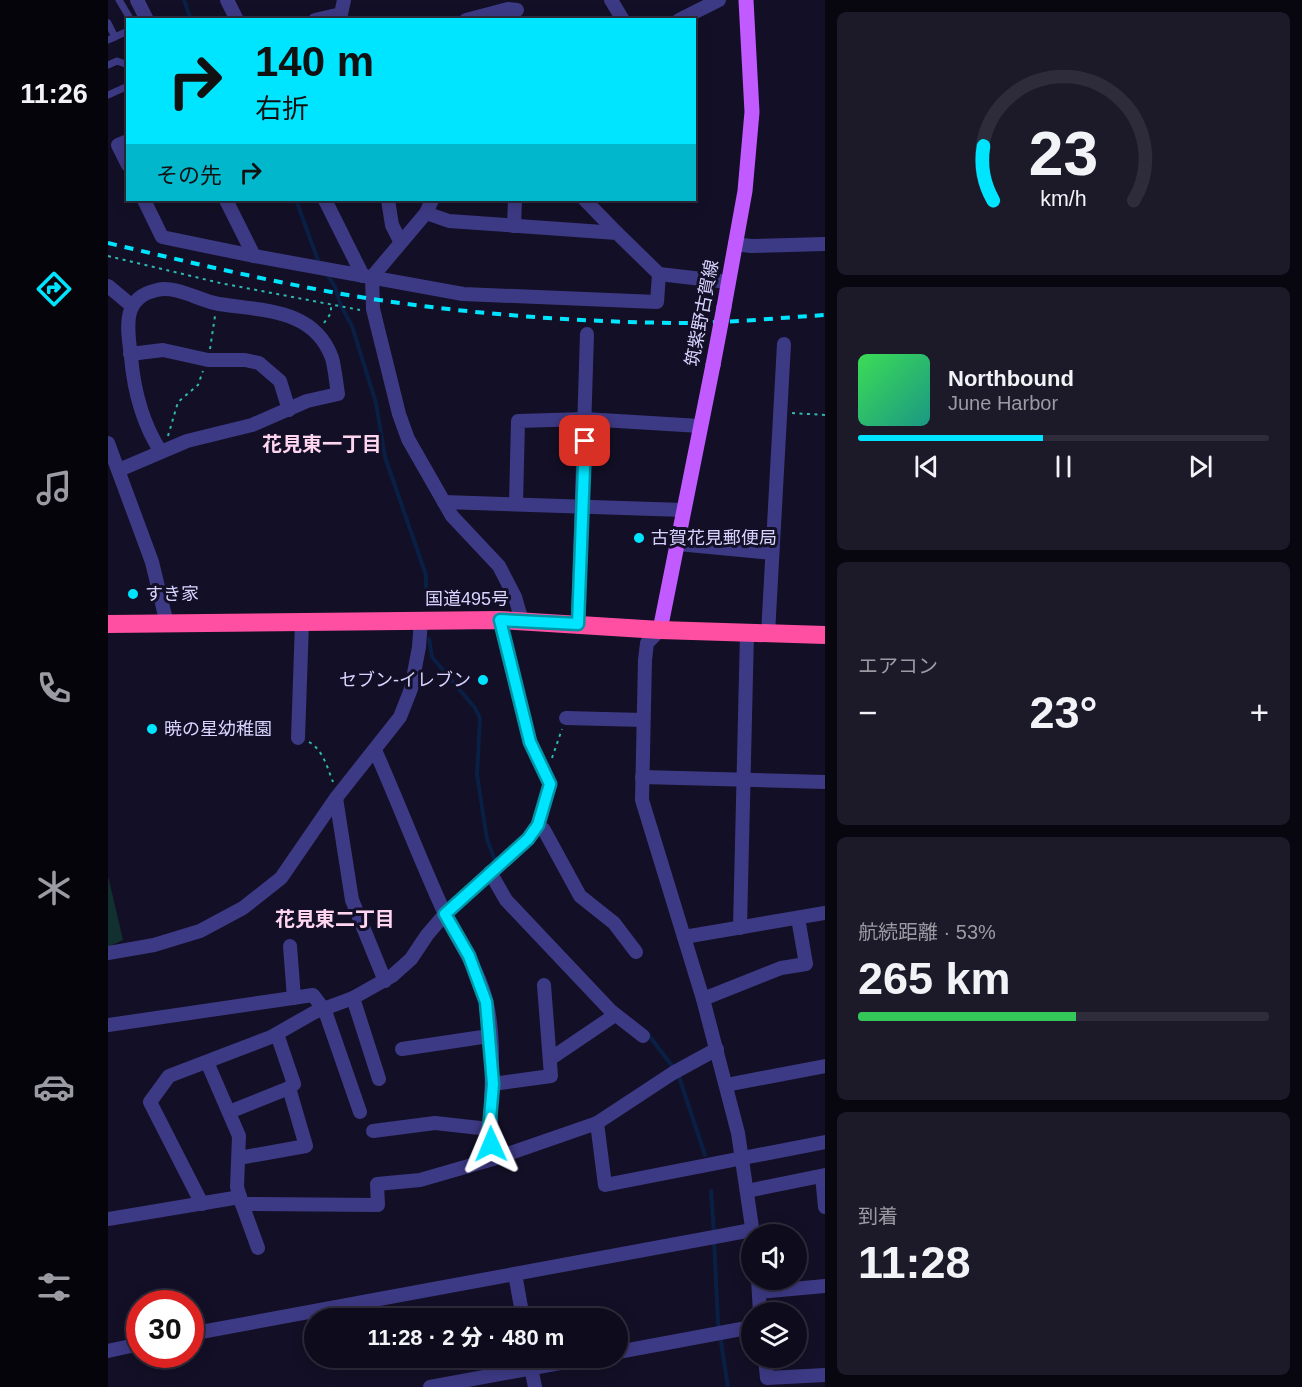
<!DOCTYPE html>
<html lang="ja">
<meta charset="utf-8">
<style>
body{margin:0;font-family:Arial,"Noto Sans JP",sans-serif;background:#1c1929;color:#f1f3f6;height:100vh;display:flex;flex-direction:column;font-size:22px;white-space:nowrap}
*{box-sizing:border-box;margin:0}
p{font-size:20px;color:#9b9ba3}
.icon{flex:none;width:33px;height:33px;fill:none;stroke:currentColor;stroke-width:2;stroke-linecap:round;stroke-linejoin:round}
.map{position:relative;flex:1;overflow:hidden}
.sheet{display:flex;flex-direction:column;gap:12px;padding:12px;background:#08060f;width:477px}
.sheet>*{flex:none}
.guide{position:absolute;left:18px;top:18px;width:570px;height:183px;border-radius:0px;box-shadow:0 3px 15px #0003,0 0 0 2px #2e2b3b;background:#00e5ff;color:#111;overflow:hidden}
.tools{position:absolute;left:633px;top:1224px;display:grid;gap:12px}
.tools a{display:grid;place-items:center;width:66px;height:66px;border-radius:50%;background:#0e0b1c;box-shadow:0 3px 15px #0003,0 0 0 2px #2e2b3b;font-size:30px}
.speed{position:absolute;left:18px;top:1290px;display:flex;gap:12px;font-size:30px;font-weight:700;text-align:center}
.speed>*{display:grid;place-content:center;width:78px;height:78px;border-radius:50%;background:#0e0b1c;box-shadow:0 3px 15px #0003,0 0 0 2px #2e2b3b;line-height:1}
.speed .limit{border:9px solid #d22;background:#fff;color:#111}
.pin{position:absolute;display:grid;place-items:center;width:51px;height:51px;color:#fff;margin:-26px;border-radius:12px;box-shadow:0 3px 9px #0006}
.me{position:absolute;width:66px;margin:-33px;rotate:359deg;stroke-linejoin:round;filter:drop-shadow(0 0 4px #0008)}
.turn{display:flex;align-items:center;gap:21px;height:126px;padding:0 30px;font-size:27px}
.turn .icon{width:78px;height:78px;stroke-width:2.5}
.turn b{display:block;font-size:42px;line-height:51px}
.then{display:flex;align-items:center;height:57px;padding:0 30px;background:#0003;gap:12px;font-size:22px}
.big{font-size:45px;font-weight:800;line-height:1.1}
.sheet .card{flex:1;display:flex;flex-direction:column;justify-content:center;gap:9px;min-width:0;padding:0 21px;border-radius:9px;background:#1c1929}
.sheet .dial{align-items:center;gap:0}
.dial svg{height:156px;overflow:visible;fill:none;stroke:#2e2b3b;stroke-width:7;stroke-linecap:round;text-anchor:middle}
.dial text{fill:#f1f3f6;stroke:none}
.song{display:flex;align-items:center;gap:18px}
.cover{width:72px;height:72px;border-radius:9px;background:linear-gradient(135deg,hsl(130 70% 55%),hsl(170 70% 35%))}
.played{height:6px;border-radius:3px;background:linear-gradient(90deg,#00e5ff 45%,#2e2b3b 45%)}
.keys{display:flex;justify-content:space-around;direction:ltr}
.heat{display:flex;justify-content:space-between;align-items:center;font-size:33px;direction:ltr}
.charge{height:9px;border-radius:4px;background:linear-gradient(90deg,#34c759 53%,#2e2b3b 0)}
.trip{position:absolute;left:196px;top:1308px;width:324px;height:60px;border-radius:30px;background:#0e0b1c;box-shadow:0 3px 15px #0003,0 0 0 2px #2e2b3b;font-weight:800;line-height:60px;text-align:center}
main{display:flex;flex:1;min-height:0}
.tabs{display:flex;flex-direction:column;width:108px;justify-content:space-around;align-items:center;background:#06040b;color:#9b9ba3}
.tabs .icon{width:42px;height:42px}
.tabs .current{color:#00e5ff}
.tabs b{font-size:27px;color:#f1f3f6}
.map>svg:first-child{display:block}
.green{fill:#12302f}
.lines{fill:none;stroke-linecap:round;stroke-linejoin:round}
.stream{stroke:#0a1f44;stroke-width:4}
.path{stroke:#2fb8b0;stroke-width:2;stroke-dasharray:3 4.5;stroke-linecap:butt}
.lane{stroke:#3d3a85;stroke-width:7}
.street{stroke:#3d3a85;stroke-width:14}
.primary{stroke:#c25bff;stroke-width:15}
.highway{stroke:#ff4fa3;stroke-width:18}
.rail{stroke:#00e5ff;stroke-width:4;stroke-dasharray:9 8;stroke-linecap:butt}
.primary-bridge{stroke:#c25bff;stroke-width:15}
.route-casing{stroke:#0095a6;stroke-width:15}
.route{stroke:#00e5ff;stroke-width:10}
.poi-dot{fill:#00e5ff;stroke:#130f26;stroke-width:2}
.labels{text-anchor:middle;stroke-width:6;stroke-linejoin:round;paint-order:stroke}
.street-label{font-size:18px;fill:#d9d4ff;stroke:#130f26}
.poi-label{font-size:18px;fill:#d9d4ff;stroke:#130f26;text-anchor:start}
.neighbourhood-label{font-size:20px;font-weight:bold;fill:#ffd6f0;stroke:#130f26}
</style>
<main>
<nav class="tabs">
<b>11:26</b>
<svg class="icon current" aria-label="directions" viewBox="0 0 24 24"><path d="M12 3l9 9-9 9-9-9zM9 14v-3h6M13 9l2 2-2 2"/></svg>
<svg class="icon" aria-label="music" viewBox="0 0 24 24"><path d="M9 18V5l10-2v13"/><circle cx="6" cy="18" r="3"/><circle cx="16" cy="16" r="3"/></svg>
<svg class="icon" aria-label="phone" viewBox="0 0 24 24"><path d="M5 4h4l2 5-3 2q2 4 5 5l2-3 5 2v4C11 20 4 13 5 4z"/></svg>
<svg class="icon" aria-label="climate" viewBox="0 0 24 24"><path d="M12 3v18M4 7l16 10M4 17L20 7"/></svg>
<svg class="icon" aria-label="car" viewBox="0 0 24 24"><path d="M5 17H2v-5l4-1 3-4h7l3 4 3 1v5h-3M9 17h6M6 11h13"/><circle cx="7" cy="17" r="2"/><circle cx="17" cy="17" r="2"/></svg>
<svg class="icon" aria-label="filters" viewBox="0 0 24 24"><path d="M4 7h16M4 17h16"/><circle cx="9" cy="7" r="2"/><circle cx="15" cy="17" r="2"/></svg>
</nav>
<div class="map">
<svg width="717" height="1387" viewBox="0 0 717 1387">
<rect width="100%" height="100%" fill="#130f26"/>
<path class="green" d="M0,876l15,64 -15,7z"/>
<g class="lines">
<g class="stream">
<path d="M76,0l7,20"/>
<path d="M188,200l23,63"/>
<path d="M219,274l8,13 6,19 11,20 24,77 9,54 41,118v28"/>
<path d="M321,639l3,18 43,51 5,10 -3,57 10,64 9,24"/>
<path d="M539,1033l26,34"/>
<path d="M571,1077l26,78"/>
<path d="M603,1191l3,42"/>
<path d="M606,1240l4,83 10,64"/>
</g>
<g class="path">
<path d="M0,256l112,27 140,27"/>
<path d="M216,323l7,-10v-6"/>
<path d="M102,349l5,-33"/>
<path d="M684,413l33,2"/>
<path d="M60,436l10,-34 20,-17 5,-14"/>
<path d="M201,742c14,8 18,25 24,40"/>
<path d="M444,758l10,-29"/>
</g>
<g class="lane">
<path d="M11,0l12,20"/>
<path d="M0,23l7,14"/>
<path d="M0,40l20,-9"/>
<path d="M0,65l9,-4 11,4"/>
<path d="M0,95l20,-9"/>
</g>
<g class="street">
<path d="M29,0l10,20"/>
<path d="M119,0l10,20"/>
<path d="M503,0l12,20"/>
<path d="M207,20l26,-6 3,-14"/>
<path d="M358,20l42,-11 9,1"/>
<path d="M571,20l40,-20"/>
<path d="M20,141l-10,4 10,20"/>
<path d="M36,200l18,37 92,19"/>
<path d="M118,200l28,56 209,38 194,8 2,-28 -42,-41 -168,-12 -23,-8"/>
<path d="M217,200l38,76"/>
<path d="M280,200l4,25 8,16"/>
<path d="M324,200l-6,13 -54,64 1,32 26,105 9,25 44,77 47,50 16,31 7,24"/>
<path d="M477,200l32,33"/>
<path d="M406,226l1,-26"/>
<path d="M627,244l16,2 74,-2"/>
<path d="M551,274l69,8"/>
<path d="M0,286l24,20"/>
<path d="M22,354l33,-4 45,10h37l14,3 21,18 9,29"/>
<path d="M0,443l44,119 15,62"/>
<path d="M11,470l68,-29 65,-16 55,-24 31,-7c-2,-12 -3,-25 -6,-36 -18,-50 -70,-47 -113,-54 -19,-3 -43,-19 -62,-14 -37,8 -29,40 -26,67 3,34 11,66 30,95"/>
<path d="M336,502l240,8"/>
<path d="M408,504l2,-83 67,-2 115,7"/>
<path d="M570,544l94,9"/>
<path d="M470,624l9,-290"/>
<path d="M552,630l-13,13 -2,17 -3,140 61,199 35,134 15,101"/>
<path d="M660,634l16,-290"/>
<path d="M458,718l77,2"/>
<path d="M190,738l4,-116"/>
<path d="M267,750c24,54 45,110 70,164 14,29 33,54 41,86 13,52 0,107 7,159l104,-36 76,-50 44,-24"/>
<path d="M534,777l183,5"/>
<path d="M228,798l16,102 33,81"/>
<path d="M430,825l6,5 36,66 34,27 22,29"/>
<path d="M382,872l16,28 105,111 32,25"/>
<path d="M632,928l7,-295"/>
<path d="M576,937l141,-24"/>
<path d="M182,946l4,52"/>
<path d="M0,953l46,-8 46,-14 43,-23 38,-30 55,-80 64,-81 11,-28 8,-42 2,-27"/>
<path d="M245,998l26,81"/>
<path d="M595,999l78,-31 25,-4 -8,-46"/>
<path d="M0,1025l205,-30 12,16 35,101"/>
<path d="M169,1034l17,50 -5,4"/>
<path d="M294,1049l87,-13"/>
<path d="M442,1059l65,-44"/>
<path d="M385,1084l58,-8 -7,-91"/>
<path d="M618,1085l99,-19"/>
<path d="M121,1112l60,-24 17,58 -67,12"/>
<path d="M489,1123l8,62 220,-43"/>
<path d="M265,1131l62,-8 54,6"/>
<path d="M714,1176l3,31"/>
<path d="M639,1191l78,-16"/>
<path d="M132,1197l2,7 136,1 -1,-21 43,-4 73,-21"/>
<path d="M94,1204l-52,-102 19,-26 102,-39 44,-25 38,-14 39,-22 19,-17 16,-24 18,-21 83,-75 10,-14 12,-41 -20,-42 -30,-122"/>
<path d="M134,1204l16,44"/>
<path d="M0,1219l132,-22 -3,-10 2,-51 -32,-74"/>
<path d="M407,1274l8,44"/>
<path d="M650,1280l2,32"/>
<path d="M651,1292l66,-6"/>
<path d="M82,1334l562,-104"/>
<path d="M0,1351l32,-7"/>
<path d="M510,1352l134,-25"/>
<path d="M421,1358l6,29"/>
<path d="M657,1358l2,20 58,-3"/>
<path d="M322,1387l157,-29"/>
</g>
<g class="primary">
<path d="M616,307l21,-116 7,-79 -6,-112"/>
<path d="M552,630l53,-265"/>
</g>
<path class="highway" d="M0,624l392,-4 160,10 165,5"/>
<path class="rail" d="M0,243c80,19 160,38 240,52 106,18 224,27 331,28 49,0 98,-5 146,-8"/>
<path class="primary-bridge" d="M605,365l11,-58"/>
</g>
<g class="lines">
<g class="route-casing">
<path id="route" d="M383,1144l-2,-14 4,-46 -7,-82 -17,-46 -24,-42 83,-75 10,-14 12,-41 -20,-42 -30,-122 78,4 7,-183"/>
</g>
<use href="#route" class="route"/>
</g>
<g class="poi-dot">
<circle cx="531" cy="538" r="6"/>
<circle cx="25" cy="594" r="6"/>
<circle cx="375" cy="680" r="6"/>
<circle cx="44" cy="729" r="6"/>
</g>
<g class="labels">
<g class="street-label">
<text transform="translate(594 313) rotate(-79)" y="6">筑紫野古賀線</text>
<text x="359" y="605">国道495号</text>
</g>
<g class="poi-label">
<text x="543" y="544">古賀花見郵便局</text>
<text x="37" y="600">すき家</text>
<text x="363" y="686" text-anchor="end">セブン-イレブン</text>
<text x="56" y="735">暁の星幼稚園</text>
</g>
<g class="neighbourhood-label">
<text x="214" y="451">花見東一丁目</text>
<text x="227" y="926">花見東二丁目</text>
</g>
</g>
</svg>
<div class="tools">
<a><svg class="icon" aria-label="sound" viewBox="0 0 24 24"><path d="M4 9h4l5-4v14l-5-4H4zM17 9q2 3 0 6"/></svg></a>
<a><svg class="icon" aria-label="layers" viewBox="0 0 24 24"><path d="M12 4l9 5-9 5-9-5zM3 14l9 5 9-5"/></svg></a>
</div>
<div class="speed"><div class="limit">30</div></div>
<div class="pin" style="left:477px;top:441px;background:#d93025"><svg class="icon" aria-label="arrive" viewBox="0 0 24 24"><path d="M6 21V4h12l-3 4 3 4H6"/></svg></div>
<svg class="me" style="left:383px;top:1144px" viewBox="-20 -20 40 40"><path d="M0-17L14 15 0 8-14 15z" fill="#00e5ff" stroke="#fff" stroke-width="4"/></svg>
<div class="trip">11:28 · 2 分 · 480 m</div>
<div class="guide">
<div class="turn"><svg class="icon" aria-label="right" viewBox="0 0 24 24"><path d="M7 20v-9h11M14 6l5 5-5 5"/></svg><div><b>140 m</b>右折</div></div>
<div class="then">その先<svg class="icon" aria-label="right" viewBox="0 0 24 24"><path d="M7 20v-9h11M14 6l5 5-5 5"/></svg></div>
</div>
</div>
<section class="sheet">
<div class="card dial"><svg viewBox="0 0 100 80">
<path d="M14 69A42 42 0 1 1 86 69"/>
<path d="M14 69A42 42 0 0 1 9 41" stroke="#00e5ff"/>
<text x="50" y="56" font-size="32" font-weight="700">23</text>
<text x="50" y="72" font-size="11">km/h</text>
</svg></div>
<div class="card">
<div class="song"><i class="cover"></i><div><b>Northbound</b><p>June Harbor</p></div></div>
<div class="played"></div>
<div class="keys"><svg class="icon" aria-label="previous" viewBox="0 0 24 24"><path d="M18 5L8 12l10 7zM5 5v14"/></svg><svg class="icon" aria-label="pause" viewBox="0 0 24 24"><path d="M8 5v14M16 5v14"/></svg><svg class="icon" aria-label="next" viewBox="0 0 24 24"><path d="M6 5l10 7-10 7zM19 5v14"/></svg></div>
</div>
<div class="card"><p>エアコン</p>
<div class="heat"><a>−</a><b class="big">23°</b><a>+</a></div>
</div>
<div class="card"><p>航続距離 · 53%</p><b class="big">265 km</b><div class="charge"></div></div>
<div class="card"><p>到着</p><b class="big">11:28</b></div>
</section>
</main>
